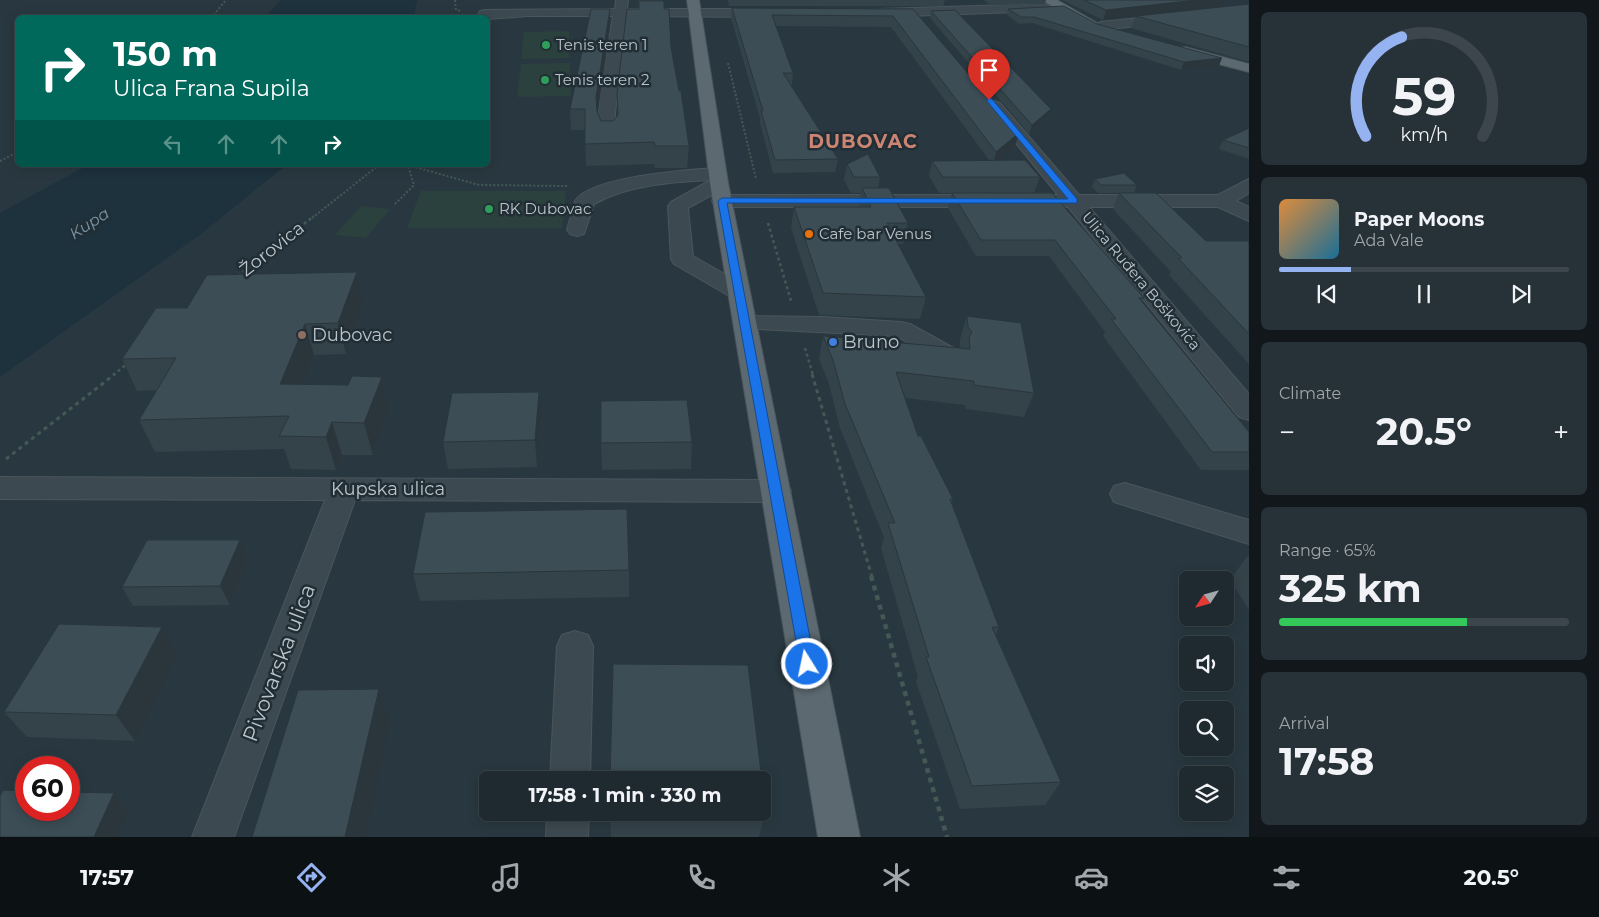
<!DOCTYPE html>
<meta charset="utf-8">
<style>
body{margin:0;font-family:Montserrat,sans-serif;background:#273238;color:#f1f3f6;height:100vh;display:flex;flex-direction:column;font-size:19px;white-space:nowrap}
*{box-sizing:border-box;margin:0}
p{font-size:16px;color:#a1a7ab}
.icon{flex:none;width:28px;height:28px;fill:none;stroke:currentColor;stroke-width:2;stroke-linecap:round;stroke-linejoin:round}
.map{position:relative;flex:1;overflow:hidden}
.details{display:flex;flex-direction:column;gap:12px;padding:12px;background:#11171a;width:350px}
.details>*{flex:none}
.banner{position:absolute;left:15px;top:15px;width:475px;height:152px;border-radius:8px;box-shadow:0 2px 12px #0003,0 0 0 1px #3c464c;background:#00695c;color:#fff;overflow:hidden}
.needle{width:32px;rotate:234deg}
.tools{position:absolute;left:1179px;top:571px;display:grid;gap:10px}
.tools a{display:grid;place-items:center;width:55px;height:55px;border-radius:8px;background:#1f2a30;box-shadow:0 2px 12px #0003,0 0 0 1px #3c464c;font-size:25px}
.speed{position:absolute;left:15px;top:756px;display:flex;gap:10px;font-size:25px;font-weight:700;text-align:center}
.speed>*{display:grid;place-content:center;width:65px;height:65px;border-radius:50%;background:#1f2a30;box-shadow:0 2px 12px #0003,0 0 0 1px #3c464c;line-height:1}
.speed .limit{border:8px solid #d22;background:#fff;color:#111}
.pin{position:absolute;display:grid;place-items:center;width:42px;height:42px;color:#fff;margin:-51px -21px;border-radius:50% 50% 50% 0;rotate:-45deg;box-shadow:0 0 5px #0007}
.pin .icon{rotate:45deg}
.me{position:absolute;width:55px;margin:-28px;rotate:350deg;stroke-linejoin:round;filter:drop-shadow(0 0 4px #0008)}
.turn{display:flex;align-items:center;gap:18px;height:105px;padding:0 15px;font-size:22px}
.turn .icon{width:65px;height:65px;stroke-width:2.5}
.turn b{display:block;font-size:35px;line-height:42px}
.lanes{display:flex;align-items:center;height:48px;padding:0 15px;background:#0003;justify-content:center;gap:25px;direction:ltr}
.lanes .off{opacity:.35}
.big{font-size:38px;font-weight:700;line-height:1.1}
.details .tile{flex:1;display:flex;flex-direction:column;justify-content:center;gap:8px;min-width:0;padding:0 18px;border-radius:8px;background:#273238}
.details .dial{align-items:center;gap:0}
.dial svg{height:130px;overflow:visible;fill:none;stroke:#3c464c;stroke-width:7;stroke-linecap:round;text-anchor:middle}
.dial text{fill:#f1f3f6;stroke:none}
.song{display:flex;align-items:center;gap:15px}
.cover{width:60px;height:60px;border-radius:8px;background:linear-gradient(135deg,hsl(30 70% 55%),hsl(200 70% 35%))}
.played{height:5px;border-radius:2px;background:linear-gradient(90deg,#95b2f1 25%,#3c464c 25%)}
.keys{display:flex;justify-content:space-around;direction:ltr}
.heat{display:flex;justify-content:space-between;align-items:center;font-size:28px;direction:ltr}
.charge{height:8px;border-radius:4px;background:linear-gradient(90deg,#34c759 65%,#3c464c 0)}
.trip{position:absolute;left:479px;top:771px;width:292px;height:50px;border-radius:8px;background:#1f2a30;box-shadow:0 2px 12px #0003,0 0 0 1px #3c464c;font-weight:700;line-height:50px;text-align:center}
.menu{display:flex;height:80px;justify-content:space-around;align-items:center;background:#0c1113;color:#a1a7ab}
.menu .icon{width:35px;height:35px}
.menu .current{color:#95b2f1}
.menu b{font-size:22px;color:#f1f3f6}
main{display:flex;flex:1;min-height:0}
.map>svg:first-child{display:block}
.green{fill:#2b413e}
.water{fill:#1d323d}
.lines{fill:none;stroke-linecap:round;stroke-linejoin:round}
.minor-casing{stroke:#4a555c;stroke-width:2}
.major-casing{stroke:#4a555c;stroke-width:2}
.path-far3{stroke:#445956;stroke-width:2;stroke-dasharray:2 2;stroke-linecap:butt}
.path-far2{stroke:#445956;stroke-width:2.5;stroke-dasharray:3 3;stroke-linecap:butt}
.path-far1{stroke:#445956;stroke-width:3;stroke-dasharray:4 4;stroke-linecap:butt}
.path{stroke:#445956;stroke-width:4.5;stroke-dasharray:5 5;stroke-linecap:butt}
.minor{fill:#3d4950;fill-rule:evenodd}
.major{fill:#5c6970;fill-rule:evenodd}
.wall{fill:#344249}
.shaded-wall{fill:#2a363c}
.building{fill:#3c4d55;stroke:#2a363c}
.route{fill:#1a73e8;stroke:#114b97}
.leisure-dot{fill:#2e9e5b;stroke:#222e35;stroke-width:2}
.food-dot{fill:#e8710a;stroke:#222e35;stroke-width:2}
.education-dot{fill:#8d6e63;stroke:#222e35;stroke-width:2}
.shop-dot{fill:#3f7fe0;stroke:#222e35;stroke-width:2}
.labels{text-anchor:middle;stroke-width:5;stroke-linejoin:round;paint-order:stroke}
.far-poi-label{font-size:15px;fill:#bac4ca;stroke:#222e35;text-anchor:start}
.far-street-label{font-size:15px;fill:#bac4ca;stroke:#222e35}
.far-water-label{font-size:16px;font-style:italic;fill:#7796a5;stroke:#222e35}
.street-label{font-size:18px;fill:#bac4ca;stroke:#222e35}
.poi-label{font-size:18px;fill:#bac4ca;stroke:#222e35;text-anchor:start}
.far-district-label{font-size:19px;font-weight:bold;letter-spacing:1px;fill:#cc8573;stroke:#222e35}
.near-street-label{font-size:21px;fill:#bac4ca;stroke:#222e35}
</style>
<main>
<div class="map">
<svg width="1249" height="837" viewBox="0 0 1249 837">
<rect width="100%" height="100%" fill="#293840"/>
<g class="green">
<path d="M569,31v27l-48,1 3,-27z"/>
<path d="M570,63l1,33 -54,1 4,-33z"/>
<path d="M421,191h145l-4,37h-155z"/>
<path d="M361,206l29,3 -24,29 -31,-3z"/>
</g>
<g class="water">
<path d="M281,0h136l-3,17h-149z"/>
<path d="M88,165h198l-85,69 -201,143v-164z"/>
</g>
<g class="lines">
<g class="minor-casing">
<g id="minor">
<path d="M616,0h12l-1,9h142l6,4 -6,4 -143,-1 -11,97 1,23 -3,4h-12c-9,-13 9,-104 12,-124h-85l-40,3v-1h-12l4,-7 4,-1 131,-1z"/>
<path d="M1046,4l6,4 -2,3 -171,6 -6,-4 6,-4z"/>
<path d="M1170,15l5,1 1,3 -1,3 -75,8 -7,-4 7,-4z"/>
<path d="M994,101l6,2 79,92h139l31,-16v14l-13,8 13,6v14l-31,-14h-129l160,187v26l-10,-3 -171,-210h-346l-7,-2 -3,-4 3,-4 7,-2h336l-72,-89z"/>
<path d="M717,168l7,2 2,4 -4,4 6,5 -2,4 -38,21 5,48 54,31 3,5 -3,5 -8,2 -8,-2 -57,-33 -3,-5 -3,-53 3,-4 40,-22c-40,2 -82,5 -117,24l-10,30 -7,2 -7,-2 -3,-4 8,-29c17,-25 112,-31 142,-33z"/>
<path d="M745,316l78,1 78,5 9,2 49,27 4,5 -4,5 -9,3 -9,-3 -45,-25 -159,-8 -4,-5 4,-5z"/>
<path d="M0,477l776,3 11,3 4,8 -4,8 -11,3 -421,-2 -121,337h-42l133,-337 -325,-1z"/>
<path d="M1125,483l124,37v24l-135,-42 -4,-8 4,-8z"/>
<path d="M575,631l13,4 5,11 -3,134h-40l7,-134 5,-11z"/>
<path d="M547,812h42l-1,25h-42z"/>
</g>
</g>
<g class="major-casing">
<g id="major">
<path d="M687,0h12l29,183 132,654h-42l-108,-654z"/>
<path d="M1042,0h15l40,23 -1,3h-10z"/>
<path d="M1185,47l64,17v8l-69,-18 -2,-3 2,-3z"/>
</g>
</g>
<g class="path-far3">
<path d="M455,0l1,10 5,1"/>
<path d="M211,18l15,-18"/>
<path d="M728,63l28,116"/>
<path d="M0,161l18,-9"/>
<path d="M408,165l71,20 88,1"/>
<path d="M395,204l19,-19 -6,-19"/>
<path d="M312,218l67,-53"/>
</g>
<g class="path-far2">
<path d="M768,223l23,78"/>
<path d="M238,276l76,-60"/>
<path d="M805,348l8,27"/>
<path d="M113,375l14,-11"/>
</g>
<g class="path-far1">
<path d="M812,374l60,203"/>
<path d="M6,459l109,-85"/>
</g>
<path class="path" d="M871,576l76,261"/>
<use href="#minor" class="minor"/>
<use href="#major" class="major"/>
</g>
<g class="wall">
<path d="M638,0h24l27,146 -2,22h-32l-1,-4 -68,2 -1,-36h-14l-1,-21 40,-83 -13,87 4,8h12l4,-5v-23l22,-84z"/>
<path d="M728,0h217l-2,6h-214z"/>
<path d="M983,0h63l-1,4 -54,1z"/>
<path d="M1062,0h163l-2,6 -120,14z"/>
<path d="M1249,4v58l-118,-34 5,-12z"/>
<path d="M732,8l181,1 106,124 -4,13 -17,14 42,17 -6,16 110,105 -2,4 107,150v18h-48l-98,-134 2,-4 -56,-76h-73l-28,-48 4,-15h-13l-10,-17 3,-15 57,-1 -98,-133 -115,-1 17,47 -1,12h-2l48,74 -3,13 -62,1 -13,-50v-5l-29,-100z"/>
<path d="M1008,9l89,15 122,42 -38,4 -149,-47 -13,1 -12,-9z"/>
<path d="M931,11l117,106 -19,17 -99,-116z"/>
<path d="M1249,128v31l-30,-10 4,-9z"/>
<path d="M847,164l33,13 -2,11 30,35 -5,21h-5l28,53 -6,22 -101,-4 -28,-87 3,-21h64l3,-14h-10l-7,-13z"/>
<path d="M1095,179l42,6 -3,8 72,48h43v123l-80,-89 2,-3 -58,-63 6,-16h-21l-6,-6z"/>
<path d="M357,272l7,30 -18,52 -32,1 -11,29 45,1 34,-8 7,32 -16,46h-31l-6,15 -45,-1 -7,-20 -129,3 -16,-32 18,-30 -20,1 -15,-32 65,-51z"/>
<path d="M967,316l67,77 -10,24 -58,-8 -1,-4 -60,-7 13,38 35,63 -1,4 47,124 -3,8 65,147 -16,23 -85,4 -44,-127 2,-5 -37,-129 3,-10 -44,-110 -11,-44 -10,-25 4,-23 137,12v-9z"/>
<path d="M541,418l-4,49 -89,2 -5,-27z"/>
<path d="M692,442l-1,27 -89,1 -1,-27z"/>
<path d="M240,540l8,19 -18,46 -97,1 -11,-19z"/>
<path d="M1249,554v56l-19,-30z"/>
<path d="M629,570v27l-209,4 -7,-27z"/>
<path d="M178,654l-43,87 -108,-4 -23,-25z"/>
<path d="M762,780l4,29 -7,28h-148l-1,-25h152z"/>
</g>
<g class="shaded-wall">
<path d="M1198,0h27l-2,6 -120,14 3,-10z"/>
<path d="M610,9v17l-13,92 -1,-21z"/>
<path d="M1222,58l-3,8 -38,4 3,-8z"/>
<path d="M1051,109l-3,8 -19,17 3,-9z"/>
<path d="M1019,133l-4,13 -22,19 3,-13z"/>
<path d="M357,272l7,30 -18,52 -8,-31z"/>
<path d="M305,324l9,31 -23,61 -11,-32z"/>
<path d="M382,377l7,32 -16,46 -9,-32z"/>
<path d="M539,392l2,26 -4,49 -2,-27z"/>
<path d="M332,422l10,33 -6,15 -10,-33z"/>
<path d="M240,540l8,19 -18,46 -10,-19z"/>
<path d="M162,627l16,27 -43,87 -19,-26z"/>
<path d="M379,689l11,33 -24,115h-21z"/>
<path d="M114,793l15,17 -12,27h-23z"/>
</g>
<g class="building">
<path d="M1084,0h114l-92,10z"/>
<path d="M639,1h25v8h5l2,38 8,44h2l8,55h-34l-1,-4 -69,2v-35h-15l21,-100h19l-14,88 1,14 4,10h12l5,-6 -1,-22 10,-84h12z"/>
<path d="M1249,4v43l-113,-31z"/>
<path d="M1064,6l33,18 125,34 -38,4 -150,-45h-13l-13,-8z"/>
<path d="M732,8l181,1 106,124 -23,19 -103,-136 -121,-1 21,58h-10l55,86 -63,1 -14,-49h2z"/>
<path d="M955,10l96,99 -19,16 -101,-114z"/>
<path d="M1249,128v20l-26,-8z"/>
<path d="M868,154l12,23h-26l-7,-13z"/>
<path d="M1025,160l15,17h-97l-11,-16z"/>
<path d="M1124,173l13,12h-36l-6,-6z"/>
<path d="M862,188h27l19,35h-21l39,74 -103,-4 -29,-86h77z"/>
<path d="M952,193h100l92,105h-5l110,134v20h-37l-101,-133h5l-61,-79h-74z"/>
<path d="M1119,193h37l50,48h43v93l-71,-76h4z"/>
<path d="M357,272l-19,51 -33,1 -25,60 68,1 4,-9 30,1 -18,46 -32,-1 -6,15 -47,-1 10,-20 -150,4 37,-62 -54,1 34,-51h31l20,-33z"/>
<path d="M967,316l54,7 13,70 -60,-8v-4l-78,-9 22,64h3l32,63h-3l49,128h-7l69,155 -89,4 -46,-129h3l-41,-134h7l-50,-119 -12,-44 -10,-24 147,13 -1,-12 3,-5 -4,-5z"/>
<path d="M539,392l-4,48 -92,2 9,-49z"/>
<path d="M687,400l5,42 -91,1v-42z"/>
<path d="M627,509l2,61 -216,4 12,-62z"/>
<path d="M147,540h93l-20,46 -98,1z"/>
<path d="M59,624l103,3 -46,88 -112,-3z"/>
<path d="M613,664l135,1 14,115h-152z"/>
<path d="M379,689l-34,148h-93l46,-147z"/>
<path d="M762,780l4,29h-4z"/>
<path d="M3,790l23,1v19h43v-18l45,1 -20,44h-94v-41z"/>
</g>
<path class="route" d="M987,98h4l86,101v4h-350l88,461 -2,5 -6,2 -5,-2 -2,-5 -82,-463 4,-3 346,1 -81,-98z"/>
<g class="leisure-dot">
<circle cx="546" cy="45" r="5"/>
<circle cx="545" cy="80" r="5"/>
<circle cx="489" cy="209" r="5"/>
</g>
<circle class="food-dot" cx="809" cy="234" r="5"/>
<circle class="education-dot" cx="302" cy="335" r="5"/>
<circle class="shop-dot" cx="833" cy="342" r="5"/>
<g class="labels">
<g class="far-poi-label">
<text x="556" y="50">Tenis teren 1</text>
<text x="555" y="85">Tenis teren 2</text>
<text x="499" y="214">RK Dubovac</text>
<text x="819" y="239">Cafe bar Venus</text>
</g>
<g class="far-street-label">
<text transform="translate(1141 281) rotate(50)" y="5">Ulica Ruđera Boškovića</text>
</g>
<g class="far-water-label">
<text transform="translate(89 223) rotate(-33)" y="6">Kupa</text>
</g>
<g class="street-label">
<text transform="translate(272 249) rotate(-38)" y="6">Žorovica</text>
<text x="388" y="495">Kupska ulica</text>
</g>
<g class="poi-label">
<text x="312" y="341">Dubovac</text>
<text x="843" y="348">Bruno</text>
</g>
<g class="far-district-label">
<text x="863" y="148">DUBOVAC</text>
</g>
<g class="near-street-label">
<text transform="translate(279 663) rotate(-69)" y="7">Pivovarska ulica</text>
</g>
</g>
</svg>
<div class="tools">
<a><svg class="needle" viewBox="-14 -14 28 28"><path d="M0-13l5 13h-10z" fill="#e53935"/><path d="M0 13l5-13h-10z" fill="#a1a7ab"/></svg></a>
<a><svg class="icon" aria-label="sound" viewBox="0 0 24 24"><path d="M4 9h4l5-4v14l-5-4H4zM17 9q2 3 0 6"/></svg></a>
<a><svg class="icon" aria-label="search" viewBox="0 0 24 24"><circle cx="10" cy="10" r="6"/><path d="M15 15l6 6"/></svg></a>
<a><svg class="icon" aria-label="layers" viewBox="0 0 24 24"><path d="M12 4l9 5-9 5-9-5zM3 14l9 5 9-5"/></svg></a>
</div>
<div class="speed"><div class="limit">60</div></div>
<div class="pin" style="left:989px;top:100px;background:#d93025"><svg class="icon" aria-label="arrive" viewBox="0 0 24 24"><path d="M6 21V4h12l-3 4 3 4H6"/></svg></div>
<svg class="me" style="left:807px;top:664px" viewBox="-20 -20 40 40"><circle r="17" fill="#1a73e8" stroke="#fff" stroke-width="3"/><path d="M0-11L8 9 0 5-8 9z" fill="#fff"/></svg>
<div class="trip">17:58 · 1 min · 330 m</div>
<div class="banner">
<div class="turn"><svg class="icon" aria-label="right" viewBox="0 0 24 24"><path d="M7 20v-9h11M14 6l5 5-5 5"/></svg><div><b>150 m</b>Ulica Frana Supila</div></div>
<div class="lanes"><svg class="icon off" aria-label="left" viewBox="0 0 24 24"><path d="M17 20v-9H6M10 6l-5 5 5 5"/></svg><svg class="icon off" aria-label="ahead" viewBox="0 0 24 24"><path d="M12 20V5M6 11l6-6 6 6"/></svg><svg class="icon off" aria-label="ahead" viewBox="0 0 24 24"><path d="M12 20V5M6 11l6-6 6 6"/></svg><svg class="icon" aria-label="right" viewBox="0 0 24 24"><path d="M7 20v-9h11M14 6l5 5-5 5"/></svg></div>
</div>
</div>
<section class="details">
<div class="tile dial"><svg viewBox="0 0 100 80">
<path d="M14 69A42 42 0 1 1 86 69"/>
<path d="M14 69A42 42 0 0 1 36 8" stroke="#95b2f1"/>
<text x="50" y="56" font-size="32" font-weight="700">59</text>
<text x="50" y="72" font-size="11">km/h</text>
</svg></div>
<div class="tile">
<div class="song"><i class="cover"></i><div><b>Paper Moons</b><p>Ada Vale</p></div></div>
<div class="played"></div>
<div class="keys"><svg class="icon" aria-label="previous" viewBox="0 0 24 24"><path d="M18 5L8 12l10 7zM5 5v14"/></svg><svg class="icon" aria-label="pause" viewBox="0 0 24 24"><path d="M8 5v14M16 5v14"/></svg><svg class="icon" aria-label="next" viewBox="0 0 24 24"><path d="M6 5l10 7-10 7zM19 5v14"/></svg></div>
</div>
<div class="tile"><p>Climate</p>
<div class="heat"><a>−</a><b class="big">20.5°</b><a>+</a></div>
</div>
<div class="tile"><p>Range · 65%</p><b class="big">325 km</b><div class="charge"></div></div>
<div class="tile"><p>Arrival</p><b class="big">17:58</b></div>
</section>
</main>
<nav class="menu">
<b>17:57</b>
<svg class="icon current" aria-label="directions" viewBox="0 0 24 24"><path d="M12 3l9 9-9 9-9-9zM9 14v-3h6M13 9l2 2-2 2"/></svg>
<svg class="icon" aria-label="music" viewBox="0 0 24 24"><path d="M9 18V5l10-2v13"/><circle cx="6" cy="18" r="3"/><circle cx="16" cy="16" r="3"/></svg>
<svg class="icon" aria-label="phone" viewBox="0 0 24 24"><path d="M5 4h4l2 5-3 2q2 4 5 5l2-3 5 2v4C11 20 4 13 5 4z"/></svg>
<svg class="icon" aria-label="climate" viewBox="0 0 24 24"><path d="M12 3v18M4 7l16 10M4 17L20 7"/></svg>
<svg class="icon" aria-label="car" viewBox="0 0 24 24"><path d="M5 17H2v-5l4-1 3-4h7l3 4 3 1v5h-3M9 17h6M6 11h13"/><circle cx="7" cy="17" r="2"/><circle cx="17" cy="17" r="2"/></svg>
<svg class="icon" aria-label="filters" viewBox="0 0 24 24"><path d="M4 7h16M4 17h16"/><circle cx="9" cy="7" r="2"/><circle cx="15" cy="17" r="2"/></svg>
<b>20.5°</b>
</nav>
